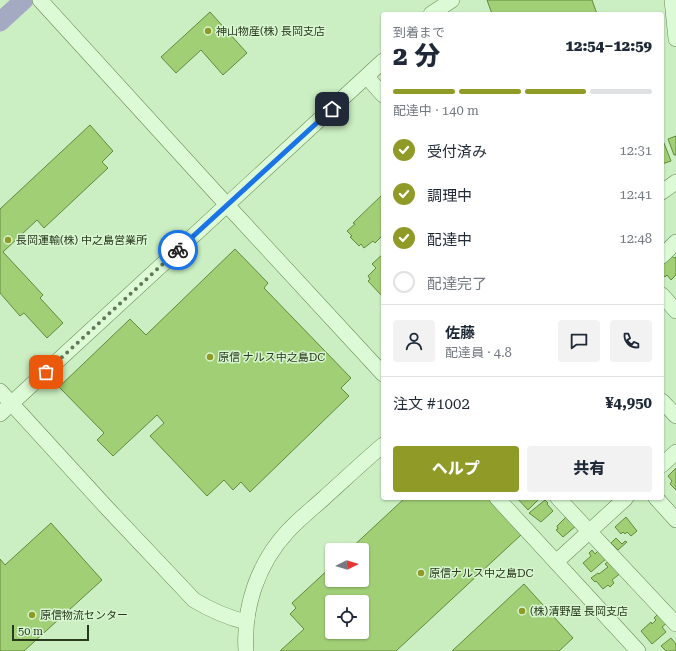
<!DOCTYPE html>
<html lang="ja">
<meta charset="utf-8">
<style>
body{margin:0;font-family:"Roboto Serif","Noto Sans JP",serif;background:#f2f2f3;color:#1f2937;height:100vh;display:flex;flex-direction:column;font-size:15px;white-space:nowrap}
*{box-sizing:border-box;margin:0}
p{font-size:13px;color:#747a83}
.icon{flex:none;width:22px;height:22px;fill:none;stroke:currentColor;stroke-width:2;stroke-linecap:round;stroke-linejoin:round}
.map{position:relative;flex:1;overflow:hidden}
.drawer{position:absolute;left:381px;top:12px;width:283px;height:488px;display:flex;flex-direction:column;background:#fff;border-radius:4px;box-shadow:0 1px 3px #0004}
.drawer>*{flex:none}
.needle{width:26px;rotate:85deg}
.controls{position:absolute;left:325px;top:543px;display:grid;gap:8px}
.controls a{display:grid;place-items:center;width:44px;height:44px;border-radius:4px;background:#fff;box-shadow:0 1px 3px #0004;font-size:20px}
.scale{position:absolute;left:12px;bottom:10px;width:77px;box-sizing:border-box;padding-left:4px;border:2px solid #29391d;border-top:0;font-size:11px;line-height:14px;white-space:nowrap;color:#29391d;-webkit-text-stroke:3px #d8f6d1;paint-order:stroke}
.pin{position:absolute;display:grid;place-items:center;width:34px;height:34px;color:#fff;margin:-17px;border-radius:8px;box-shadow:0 2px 6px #0006}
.courier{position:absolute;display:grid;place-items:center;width:40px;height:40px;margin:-20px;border:3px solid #1a73e8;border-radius:50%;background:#fff;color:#222;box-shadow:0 1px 5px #0007}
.headline em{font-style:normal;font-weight:800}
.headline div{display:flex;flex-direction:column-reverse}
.headline{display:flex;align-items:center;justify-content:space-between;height:68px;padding:0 12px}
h1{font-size:26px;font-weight:800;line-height:30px}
.bar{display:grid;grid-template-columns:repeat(4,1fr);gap:6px 4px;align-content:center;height:48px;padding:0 12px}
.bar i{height:5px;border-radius:3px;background:#e0e1e3}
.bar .active{background:#909a26}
.bar p{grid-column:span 4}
.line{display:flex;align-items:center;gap:10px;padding:0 12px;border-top:1px solid #e0e1e3}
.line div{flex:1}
.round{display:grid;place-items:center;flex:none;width:42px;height:42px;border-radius:4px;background:#f2f2f3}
ol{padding:0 12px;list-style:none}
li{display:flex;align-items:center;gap:12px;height:44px}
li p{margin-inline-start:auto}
li .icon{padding:4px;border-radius:50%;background:#909a26;color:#fff;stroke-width:4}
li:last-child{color:#747a83}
li i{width:22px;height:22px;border:2px solid #e0e1e3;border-radius:50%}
.button{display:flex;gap:8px;margin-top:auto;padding:8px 12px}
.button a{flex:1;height:46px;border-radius:4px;background:#909a26;color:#fff;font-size:16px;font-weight:800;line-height:46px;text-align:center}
.button a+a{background:#f2f2f3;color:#1f2937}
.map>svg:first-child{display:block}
</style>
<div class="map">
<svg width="676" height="651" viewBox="0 0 676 651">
<rect width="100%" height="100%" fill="#cbefc2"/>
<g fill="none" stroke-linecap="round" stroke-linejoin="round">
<path stroke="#a4aac2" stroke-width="19" d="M0,22L24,0"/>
</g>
<g fill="#a1cf76" stroke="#64893d" fill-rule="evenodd">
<path d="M487,0H592L597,14H492Z"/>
<path d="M210,12L247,53L223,75L201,50L176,73L161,57Z"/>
<path d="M90,125L113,151L102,162L108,168L44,228L37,220L3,252L43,295L40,298L63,323L47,338L24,313L20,316L0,293V209Z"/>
<path d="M676,136V155H674L668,139Z"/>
<path d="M662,138L671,161L662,164Z"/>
<path d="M383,194V235L375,243L373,241L364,248L361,244L359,246L350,237L352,236L347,231L355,224L353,223Z"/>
<path d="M235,249L268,283L264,288L351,378L341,388L349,396L250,492L241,482L233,490L224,480L207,496L150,436L164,423L157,415L113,456L97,440L104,433L59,387L130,319L146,335Z"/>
<path d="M383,254V297L368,281L370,279L368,276L376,268L372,264Z"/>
<path d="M672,256L674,258L676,257V275L671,280L667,275L665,277L662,273V263L663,264Z"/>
<path d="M676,468V490L670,484L672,481L668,476Z"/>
<path d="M405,498H489L522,534L396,651H280L304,629L290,614L296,608L292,603L332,566V580H362V550H349ZM332,602H362V632H332Z"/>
<path d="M517,498H540L528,510Z"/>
<path d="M545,500L548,503L547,504L553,511L541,522L529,513Z"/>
<path d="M568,515L577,525L563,537L556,530L558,529L557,526Z"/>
<path d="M626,517L637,531L631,536L627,532L625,534L623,532L621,534L615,527Z"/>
<path d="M51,523L102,580L24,651H0V559L5,565Z"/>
<path d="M616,538L622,544L625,541L627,542L618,550L611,543Z"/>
<path d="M592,550L595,554L599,550L607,558L591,572L583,563L591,556L589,553Z"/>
<path d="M611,559L622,572L612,580L614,583L610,587L608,585L603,589L596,581L595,582L591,578L598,573L599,574L608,567L605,564Z"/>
<path d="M524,584L573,638L559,651H452Z"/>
<path d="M660,612L668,622L662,627L666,632L652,644L641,631L651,622L652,624L656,620L654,618Z"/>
<path d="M671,638L676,644V651H666L661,646Z"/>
</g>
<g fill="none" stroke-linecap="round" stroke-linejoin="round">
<defs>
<g id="minor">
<path d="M40,0L227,205L383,374"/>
<path d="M672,0L676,39"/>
<path d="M431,14L452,0"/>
<path d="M367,77L383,95"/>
<path d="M662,192L676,182"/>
<path d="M662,256L676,242"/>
<path d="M662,295L676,311"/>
<path d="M0,391L107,508L194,600C212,611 226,617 246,622"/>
<path d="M662,401L676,416"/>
<path d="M0,414L383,61"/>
<path d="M662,465L676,452"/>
<path d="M497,498L638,651"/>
<path d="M558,498L676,624"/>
<path d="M656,498L676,520"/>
<path d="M556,562L626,498"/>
<path d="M246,651C243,607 258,563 288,531C299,519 312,509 324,498C344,480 363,462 383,445"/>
</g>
</defs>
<use href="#minor" stroke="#6a8958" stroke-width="16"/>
<use href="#minor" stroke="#dcfad5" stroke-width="15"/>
</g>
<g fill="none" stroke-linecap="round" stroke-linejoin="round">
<path stroke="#627957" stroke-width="4" stroke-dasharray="0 7.2" d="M46,372L178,250"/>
<path stroke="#1a73e8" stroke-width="5" d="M178,250L332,109"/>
</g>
<g fill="#909a26" stroke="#d8f6d1" stroke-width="1.5">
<circle cx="208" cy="31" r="4"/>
<circle cx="8" cy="240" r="4"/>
<circle cx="210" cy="357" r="4"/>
<circle cx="421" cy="573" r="4"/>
<circle cx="522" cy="611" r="4"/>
<circle cx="32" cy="615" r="4"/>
</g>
<g text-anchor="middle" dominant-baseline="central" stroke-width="3" stroke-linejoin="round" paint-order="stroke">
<g font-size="11" fill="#29391d" stroke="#d8f6d1" text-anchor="start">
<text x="216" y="31">神山物産(株) 長岡支店</text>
<text x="16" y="240">長岡運輸(株) 中之島営業所</text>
<text x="218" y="357">原信 ナルス中之島DC</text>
<text x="429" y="573">原信ナルス中之島DC</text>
<text x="530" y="611">(株)清野屋 長岡支店</text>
<text x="40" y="615">原信物流センター</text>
</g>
</g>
</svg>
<div class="controls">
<a><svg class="needle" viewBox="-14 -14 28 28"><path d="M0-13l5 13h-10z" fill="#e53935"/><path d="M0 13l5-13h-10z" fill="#747a83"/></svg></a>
<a><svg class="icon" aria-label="locate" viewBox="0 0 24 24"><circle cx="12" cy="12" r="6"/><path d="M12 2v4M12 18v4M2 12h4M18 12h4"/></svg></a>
</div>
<div class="scale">50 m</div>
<div class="pin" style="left:46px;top:372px;background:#ea580c"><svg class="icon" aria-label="bag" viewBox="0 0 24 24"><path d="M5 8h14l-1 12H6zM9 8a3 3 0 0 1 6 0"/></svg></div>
<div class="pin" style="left:332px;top:109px;background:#1f2937"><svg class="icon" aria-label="home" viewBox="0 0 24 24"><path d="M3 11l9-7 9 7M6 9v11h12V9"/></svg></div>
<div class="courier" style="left:178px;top:250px"><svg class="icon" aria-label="bike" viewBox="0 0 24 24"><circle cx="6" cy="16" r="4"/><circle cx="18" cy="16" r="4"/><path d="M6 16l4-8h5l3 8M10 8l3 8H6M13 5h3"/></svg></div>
<section class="drawer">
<div class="headline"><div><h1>2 分</h1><p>到着まで</p></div><em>12:54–12:59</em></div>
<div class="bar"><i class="active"></i><i class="active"></i><i class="active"></i><i></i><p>配達中 · 140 m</p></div>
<ol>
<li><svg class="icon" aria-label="check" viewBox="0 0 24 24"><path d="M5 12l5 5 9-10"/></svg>受付済み<p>12:31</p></li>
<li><svg class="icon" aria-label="check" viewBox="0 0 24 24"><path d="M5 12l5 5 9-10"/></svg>調理中<p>12:41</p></li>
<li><svg class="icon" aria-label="check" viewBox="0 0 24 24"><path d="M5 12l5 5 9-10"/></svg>配達中<p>12:48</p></li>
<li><i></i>配達完了</li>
</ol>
<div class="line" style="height:72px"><a class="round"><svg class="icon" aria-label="person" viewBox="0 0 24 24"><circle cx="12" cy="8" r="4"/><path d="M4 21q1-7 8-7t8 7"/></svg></a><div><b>佐藤</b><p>配達員 · 4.8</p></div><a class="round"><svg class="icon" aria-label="chat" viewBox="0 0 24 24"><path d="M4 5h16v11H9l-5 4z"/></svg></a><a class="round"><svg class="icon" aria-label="phone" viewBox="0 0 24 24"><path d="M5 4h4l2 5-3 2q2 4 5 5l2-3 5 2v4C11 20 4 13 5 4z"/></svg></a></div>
<div class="line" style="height:52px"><div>注文 #1002</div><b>¥4,950</b></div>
<div class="button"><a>ヘルプ</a><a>共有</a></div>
</section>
</div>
